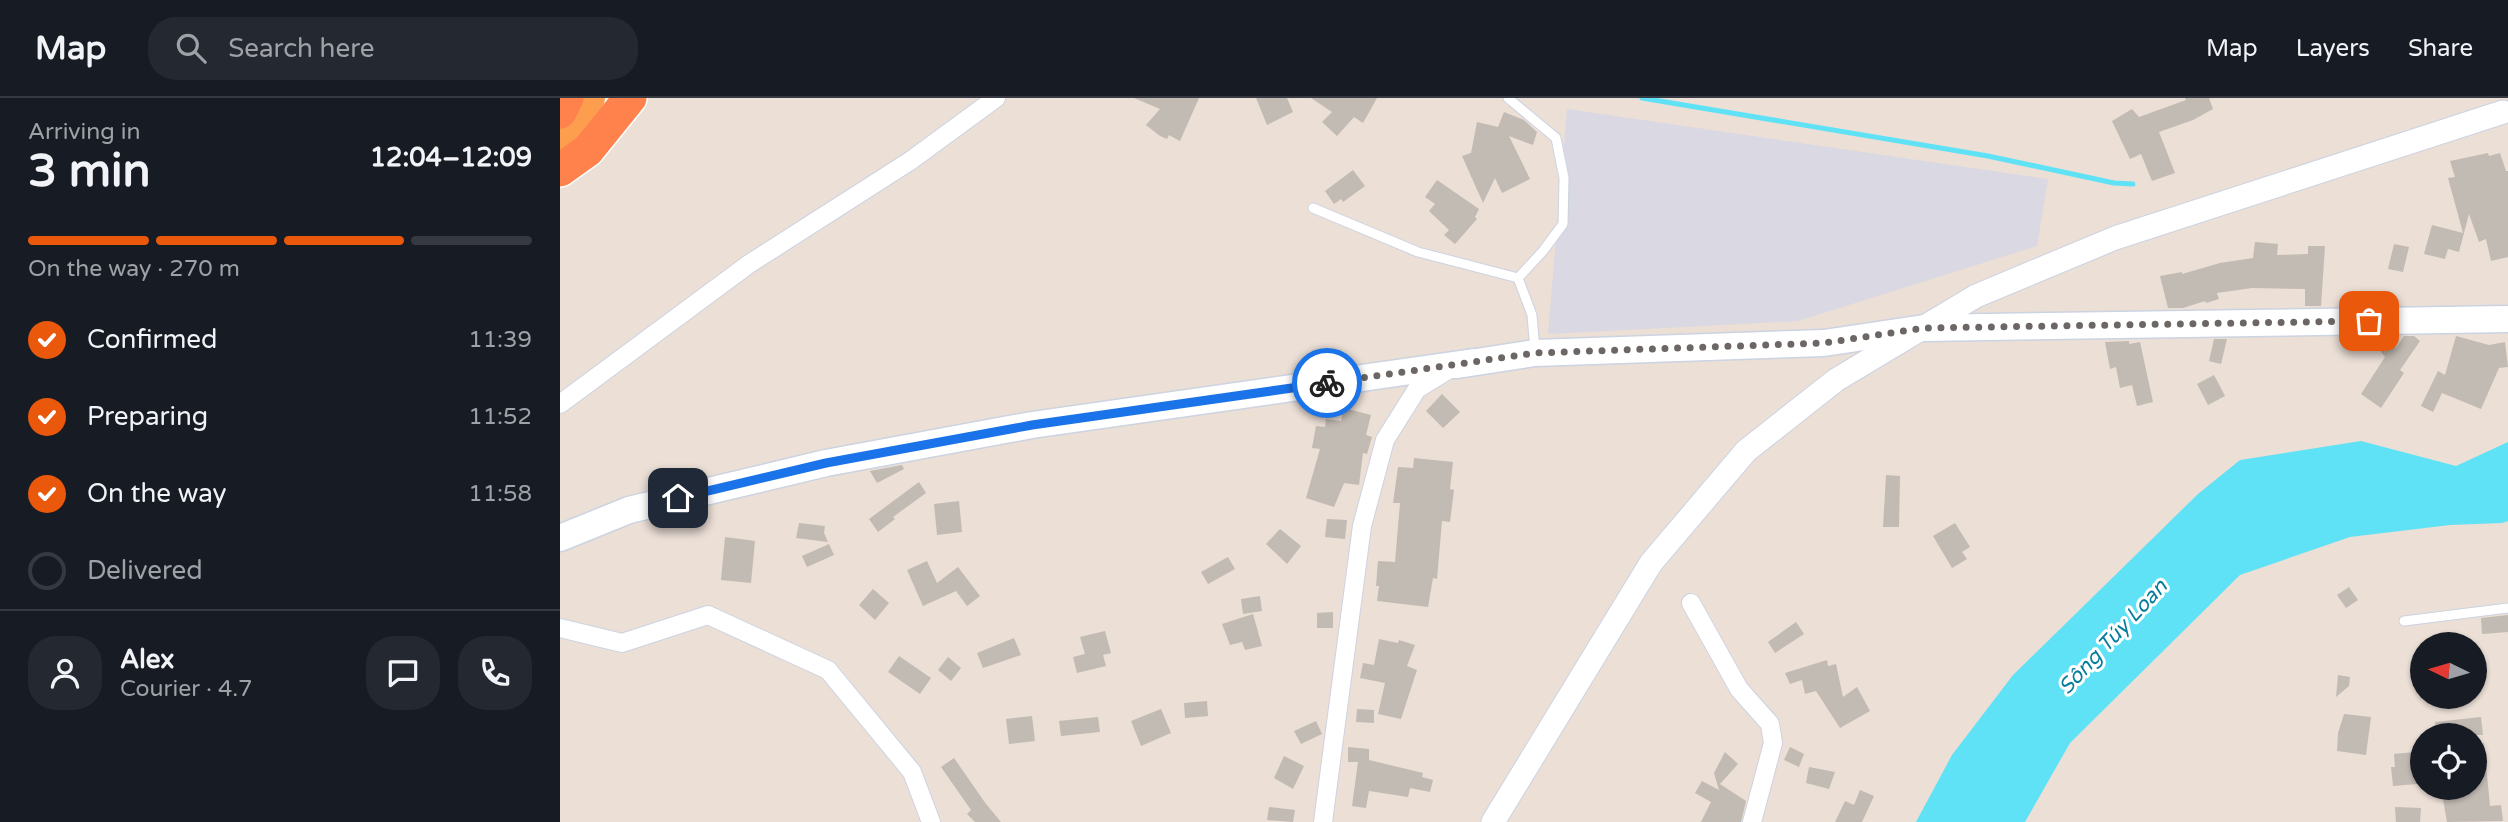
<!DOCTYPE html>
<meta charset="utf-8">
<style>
body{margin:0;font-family:"Varela Round",sans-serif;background:#242831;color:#f1f3f6;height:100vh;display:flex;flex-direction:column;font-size:26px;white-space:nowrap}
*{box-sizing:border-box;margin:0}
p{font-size:23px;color:#9ea1a6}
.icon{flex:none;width:38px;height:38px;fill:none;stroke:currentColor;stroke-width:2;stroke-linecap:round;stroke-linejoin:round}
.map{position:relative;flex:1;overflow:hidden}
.sheet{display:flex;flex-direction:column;background:#171b24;width:560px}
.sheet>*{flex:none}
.needle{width:46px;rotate:275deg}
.fabs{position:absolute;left:1850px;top:534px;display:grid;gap:14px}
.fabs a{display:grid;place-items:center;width:77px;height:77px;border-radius:50%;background:#171b24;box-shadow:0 2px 5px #0004;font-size:35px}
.pin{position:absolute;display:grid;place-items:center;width:60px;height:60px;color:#fff;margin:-30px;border-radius:14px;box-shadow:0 4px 10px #0006}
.courier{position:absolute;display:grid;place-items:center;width:70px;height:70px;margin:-35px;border:5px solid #1a73e8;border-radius:50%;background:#fff;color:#222;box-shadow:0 2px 9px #0007}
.overview em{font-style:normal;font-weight:800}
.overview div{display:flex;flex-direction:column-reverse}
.overview{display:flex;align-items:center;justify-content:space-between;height:119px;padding:0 28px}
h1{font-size:46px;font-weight:800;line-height:52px}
.bar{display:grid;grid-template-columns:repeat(4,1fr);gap:10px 7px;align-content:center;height:84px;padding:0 28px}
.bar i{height:9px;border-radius:5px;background:#363941}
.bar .current{background:#ea580c}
.bar p{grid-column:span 4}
.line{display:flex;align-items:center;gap:18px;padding:0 28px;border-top:2px solid #363941}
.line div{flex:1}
.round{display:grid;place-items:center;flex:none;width:74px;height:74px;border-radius:28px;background:#242831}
ol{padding:0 28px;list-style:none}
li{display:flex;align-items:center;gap:21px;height:77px}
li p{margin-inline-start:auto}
li .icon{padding:7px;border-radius:50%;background:#ea580c;color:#fff;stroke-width:4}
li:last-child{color:#9ea1a6}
li i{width:38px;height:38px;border:4px solid #363941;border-radius:50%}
header{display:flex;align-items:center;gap:42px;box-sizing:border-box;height:98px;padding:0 35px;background:#171b24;border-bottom:2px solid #363941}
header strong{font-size:33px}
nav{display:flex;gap:38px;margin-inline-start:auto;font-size:24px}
.search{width:490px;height:63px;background:#242831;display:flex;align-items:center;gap:18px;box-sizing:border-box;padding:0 24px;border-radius:28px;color:#9ea1a6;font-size:26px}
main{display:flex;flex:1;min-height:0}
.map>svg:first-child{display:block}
</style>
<header>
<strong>Map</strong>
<div class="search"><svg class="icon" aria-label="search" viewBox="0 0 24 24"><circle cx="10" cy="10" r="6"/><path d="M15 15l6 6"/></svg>Search here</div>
<nav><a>Map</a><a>Layers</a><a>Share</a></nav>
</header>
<main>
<section class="sheet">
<div class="overview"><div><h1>3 min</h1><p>Arriving in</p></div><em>12:04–12:09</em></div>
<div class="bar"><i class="current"></i><i class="current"></i><i class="current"></i><i></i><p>On the way · 270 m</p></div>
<ol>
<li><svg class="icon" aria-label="check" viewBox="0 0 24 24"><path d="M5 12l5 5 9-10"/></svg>Confirmed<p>11:39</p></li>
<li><svg class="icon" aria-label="check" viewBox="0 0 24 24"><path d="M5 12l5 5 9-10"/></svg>Preparing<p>11:52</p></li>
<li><svg class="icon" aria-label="check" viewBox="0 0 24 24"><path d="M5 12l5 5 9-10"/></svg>On the way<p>11:58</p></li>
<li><i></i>Delivered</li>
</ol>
<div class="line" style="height:126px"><a class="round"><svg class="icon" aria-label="person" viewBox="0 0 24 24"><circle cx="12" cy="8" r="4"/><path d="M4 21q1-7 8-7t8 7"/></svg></a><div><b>Alex</b><p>Courier · 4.7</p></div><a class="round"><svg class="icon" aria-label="chat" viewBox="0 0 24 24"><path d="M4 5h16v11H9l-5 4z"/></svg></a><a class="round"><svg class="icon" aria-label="phone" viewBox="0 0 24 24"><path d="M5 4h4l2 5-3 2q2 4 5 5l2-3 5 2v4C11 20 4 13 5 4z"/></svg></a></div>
</section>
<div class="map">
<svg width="1948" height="724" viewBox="0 0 1948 724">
<rect width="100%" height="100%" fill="#ebdfd6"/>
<path fill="#dad8e2" d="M1007,11L1488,81L1477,148L1238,223L988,236Z"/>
<path fill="#60e2f6" d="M1801,343L1896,368L1948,344V423L1942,425L1890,427L1790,439L1680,477L1510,645L1465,724H1356L1392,657L1453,577L1638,396L1680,362Z"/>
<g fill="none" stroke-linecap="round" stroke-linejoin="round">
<path stroke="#60e2f6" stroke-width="5" d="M1082,0L1428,58L1554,85L1573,86"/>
</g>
<g fill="#c2bbb3">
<path d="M574,0H639L620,43L609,37L607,41L600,38L586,27L600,11Z"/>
<path d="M696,0H727L733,14L707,27Z"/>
<path d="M751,0H817L803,25L794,19L777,38L762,24L772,14Z"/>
<path d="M1625,0H1649L1653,11L1633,22L1599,34L1615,75L1592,83L1581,56L1570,61L1552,23L1572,11L1579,19L1626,2Z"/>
<path d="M944,14L964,22L977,34L973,47L949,38L970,81L942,95L935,80L923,105L902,58L911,55L917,24L938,29Z"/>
<path d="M1928,55L1929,58L1940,55L1946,73H1948V159L1931,163L1926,141L1919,144L1909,116L1899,154L1888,151L1885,161L1864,156L1872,127L1903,135L1888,80L1895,79L1890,63Z"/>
<path d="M793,72L805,88L783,104L781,101L774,106L765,93Z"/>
<path d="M877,82L919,111L915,119L917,121L895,146L884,137L889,132L869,113L875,106L865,99Z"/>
<path d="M1695,144L1718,146L1717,157L1748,156V148H1765L1761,208H1745V191L1692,190L1657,195L1659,201L1646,205L1645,203L1623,210H1608L1600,178L1622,174V176L1660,165L1693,160Z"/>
<path d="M1834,146L1849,149L1843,174L1828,171Z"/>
<path d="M1844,238H1854L1860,243L1840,272L1844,275L1821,310L1801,296L1825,259L1816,247L1828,239L1836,250Z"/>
<path d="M1896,238L1929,247L1945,244L1948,269L1939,270L1921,311L1882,295L1873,314L1861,308L1878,273L1885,277Z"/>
<path d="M1654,241H1667L1661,266L1649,263Z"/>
<path d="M1569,243V246L1580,244L1593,304L1577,308L1572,287L1560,290L1556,269L1550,271L1545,244Z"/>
<path d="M1654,277L1665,298L1648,307L1637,286Z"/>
<path d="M882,296L900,314L883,330L866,313Z"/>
<path d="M784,310L811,317L806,337L812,339L807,356L803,355L799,387L784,385L774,409L746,400L760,351L752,350L756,328L765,329L766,321L781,323Z"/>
<path d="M854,360L893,364L890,391L894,392L890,424L882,423L877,481L873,480L868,509L817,503L819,488H816L818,463L835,464L840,405H833L838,369L853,370Z"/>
<path d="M342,367L344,371L317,385L310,373Z"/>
<path d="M1326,377L1340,378L1339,429H1323Z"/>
<path d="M359,384L366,395L333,419L335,421L318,434L309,421Z"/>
<path d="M399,403L402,434L377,437L374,406Z"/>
<path d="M767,421L787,422L785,441L765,439Z"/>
<path d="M239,425L265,428L264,435L268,444L236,440Z"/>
<path d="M1395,425L1410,449L1402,454L1407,461L1392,470L1373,438Z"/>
<path d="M720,431L741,448L727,466L706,446Z"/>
<path d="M165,439L195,443L191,485L161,482Z"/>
<path d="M269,446L274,457L247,469L242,458Z"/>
<path d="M668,459L675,471L648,486L641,474Z"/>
<path d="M367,463L377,485L398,469L420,498L407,508L396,493L363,508L347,472Z"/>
<path d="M1789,489L1798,502L1786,510L1777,497Z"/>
<path d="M313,491L329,505L315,522L299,507Z"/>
<path d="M700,498L702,513L683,516L681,501Z"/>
<path d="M773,514V530H757V515Z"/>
<path d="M693,516L702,548L685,552L682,544L670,547L662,526Z"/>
<path d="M1948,517V534L1922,536L1921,520Z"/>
<path d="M1236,524L1244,536L1215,555L1208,544Z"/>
<path d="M545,533L551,555L543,557L546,568L517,575L513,559L525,556L520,539Z"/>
<path d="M454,540L461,557L423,570L417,555Z"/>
<path d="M819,541L838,545L839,542L855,547L847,568L857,572L841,621L818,616L825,585L800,580L803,565L814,567Z"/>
<path d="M339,558L371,580L360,596L328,574Z"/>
<path d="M388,559L401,570L391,583L378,572Z"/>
<path d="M1267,562L1268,568L1276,566L1283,599L1297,589L1310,613L1280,630L1256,593L1245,596L1242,582L1230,586L1225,575Z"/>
<path d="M1778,577L1790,579L1789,588L1776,599Z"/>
<path d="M647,603L648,618L625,620L624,605Z"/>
<path d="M601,611L611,635L581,648L571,623Z"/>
<path d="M797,611L814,612V625L796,624Z"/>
<path d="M1784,616L1811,619L1806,657L1777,653L1778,635Z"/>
<path d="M472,618L475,643L449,646L446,621Z"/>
<path d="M538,619L540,634L501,638L499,623Z"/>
<path d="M1921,619L1923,637H1876L1875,624Z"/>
<path d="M756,623L762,636L741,646L734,633Z"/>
<path d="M1924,645L1930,708L1941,707L1943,723L1887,724L1881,690H1914V646Z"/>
<path d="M788,649L809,651V662L863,675L862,679L873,682L870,694L850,690L848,699L809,693L806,710L792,708L798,664H788Z"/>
<path d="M1230,649L1244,656L1239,669L1224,662Z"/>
<path d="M1165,654L1178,666L1160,686L1186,703L1181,724H1141L1151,704L1135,695L1142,683L1159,692L1154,675Z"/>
<path d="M1854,654L1857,686L1833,688L1831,669H1835L1834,656Z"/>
<path d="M724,658L744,668L733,691L714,680Z"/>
<path d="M394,660L426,706L441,724H415L407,716L411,712L381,669Z"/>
<path d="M1249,669L1275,674L1269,691L1246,685Z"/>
<path d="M1300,692L1314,698L1302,724H1275L1285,703L1294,707Z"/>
<path d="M709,709L735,712L733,724L707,722Z"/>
<path d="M1835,709L1861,710L1860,724H1836Z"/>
</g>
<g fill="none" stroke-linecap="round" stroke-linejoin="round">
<defs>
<g id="service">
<path d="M948,0L996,40L1004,80L1003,126L983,153L958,180L972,217L975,253"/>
<path d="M753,110L858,154L958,180"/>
<path d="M1844,523L1948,510"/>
</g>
<g id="minor">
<path d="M0,306L189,166L350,63L436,0"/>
<path d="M1131,505L1179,591L1210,626L1213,645L1192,724"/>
<path d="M0,530L62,545L148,517L268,572L352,674L371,724"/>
<path d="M763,724L802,428L825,342L857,291L888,272"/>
</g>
<path id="tertiary" d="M933,724L1091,465L1186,353L1276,282L1416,198L1555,140L1943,14"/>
<g id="secondary">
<path d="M897,267L975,255L1264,245L1364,230L1948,221"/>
<path d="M0,440L69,412L266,365L472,327L914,264"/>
</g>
<path id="trunk" d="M0,41L30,0"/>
<g id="motorway">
<path d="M0,14L7,0"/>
<path d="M0,72L28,52L70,0"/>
</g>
</defs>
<use href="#service" stroke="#ccd3e1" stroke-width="11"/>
<use href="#minor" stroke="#ccd3e1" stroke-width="20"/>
<use href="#tertiary" stroke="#ccd3e1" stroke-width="25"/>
<use href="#secondary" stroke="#ccd3e1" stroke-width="29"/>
<use href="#trunk" stroke="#fff" stroke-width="32"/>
<use href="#motorway" stroke="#fff" stroke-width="36"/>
<use href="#service" stroke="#fff" stroke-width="9"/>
<use href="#minor" stroke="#fff" stroke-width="18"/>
<use href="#tertiary" stroke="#fff" stroke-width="23"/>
<use href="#secondary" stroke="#fff" stroke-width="26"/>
<use href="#trunk" stroke="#fc9e4d" stroke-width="30"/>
<use href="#motorway" stroke="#ff824d" stroke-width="33"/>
</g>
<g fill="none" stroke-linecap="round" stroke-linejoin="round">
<path stroke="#6c6764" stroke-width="7" stroke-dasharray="0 12.6" d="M767,285L975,255L1264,245L1364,230L1809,223"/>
<path stroke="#1a73e8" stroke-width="9" d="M118,400L266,365L472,327L767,285"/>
</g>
<g text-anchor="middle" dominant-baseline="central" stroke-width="6" stroke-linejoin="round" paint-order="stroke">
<g font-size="21" font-style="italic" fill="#047d9d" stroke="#fff">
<text transform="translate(1553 539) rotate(-47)">Sông Túy Loan</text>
</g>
</g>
</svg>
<div class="fabs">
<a><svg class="needle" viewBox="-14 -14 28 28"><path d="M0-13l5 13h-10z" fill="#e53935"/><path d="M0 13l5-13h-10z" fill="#9ea1a6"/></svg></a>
<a><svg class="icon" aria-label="locate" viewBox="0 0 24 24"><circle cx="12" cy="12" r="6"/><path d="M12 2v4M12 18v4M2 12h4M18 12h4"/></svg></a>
</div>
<div class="pin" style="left:1809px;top:223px;background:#ea580c"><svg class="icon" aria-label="bag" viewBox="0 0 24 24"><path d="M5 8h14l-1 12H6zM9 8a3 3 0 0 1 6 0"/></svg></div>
<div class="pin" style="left:118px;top:400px;background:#1f2937"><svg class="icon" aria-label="home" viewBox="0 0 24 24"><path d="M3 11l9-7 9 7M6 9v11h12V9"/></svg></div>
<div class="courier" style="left:767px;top:285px"><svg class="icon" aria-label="bike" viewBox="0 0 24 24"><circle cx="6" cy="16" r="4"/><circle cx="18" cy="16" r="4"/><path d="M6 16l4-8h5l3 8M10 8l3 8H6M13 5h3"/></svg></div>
</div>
</main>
